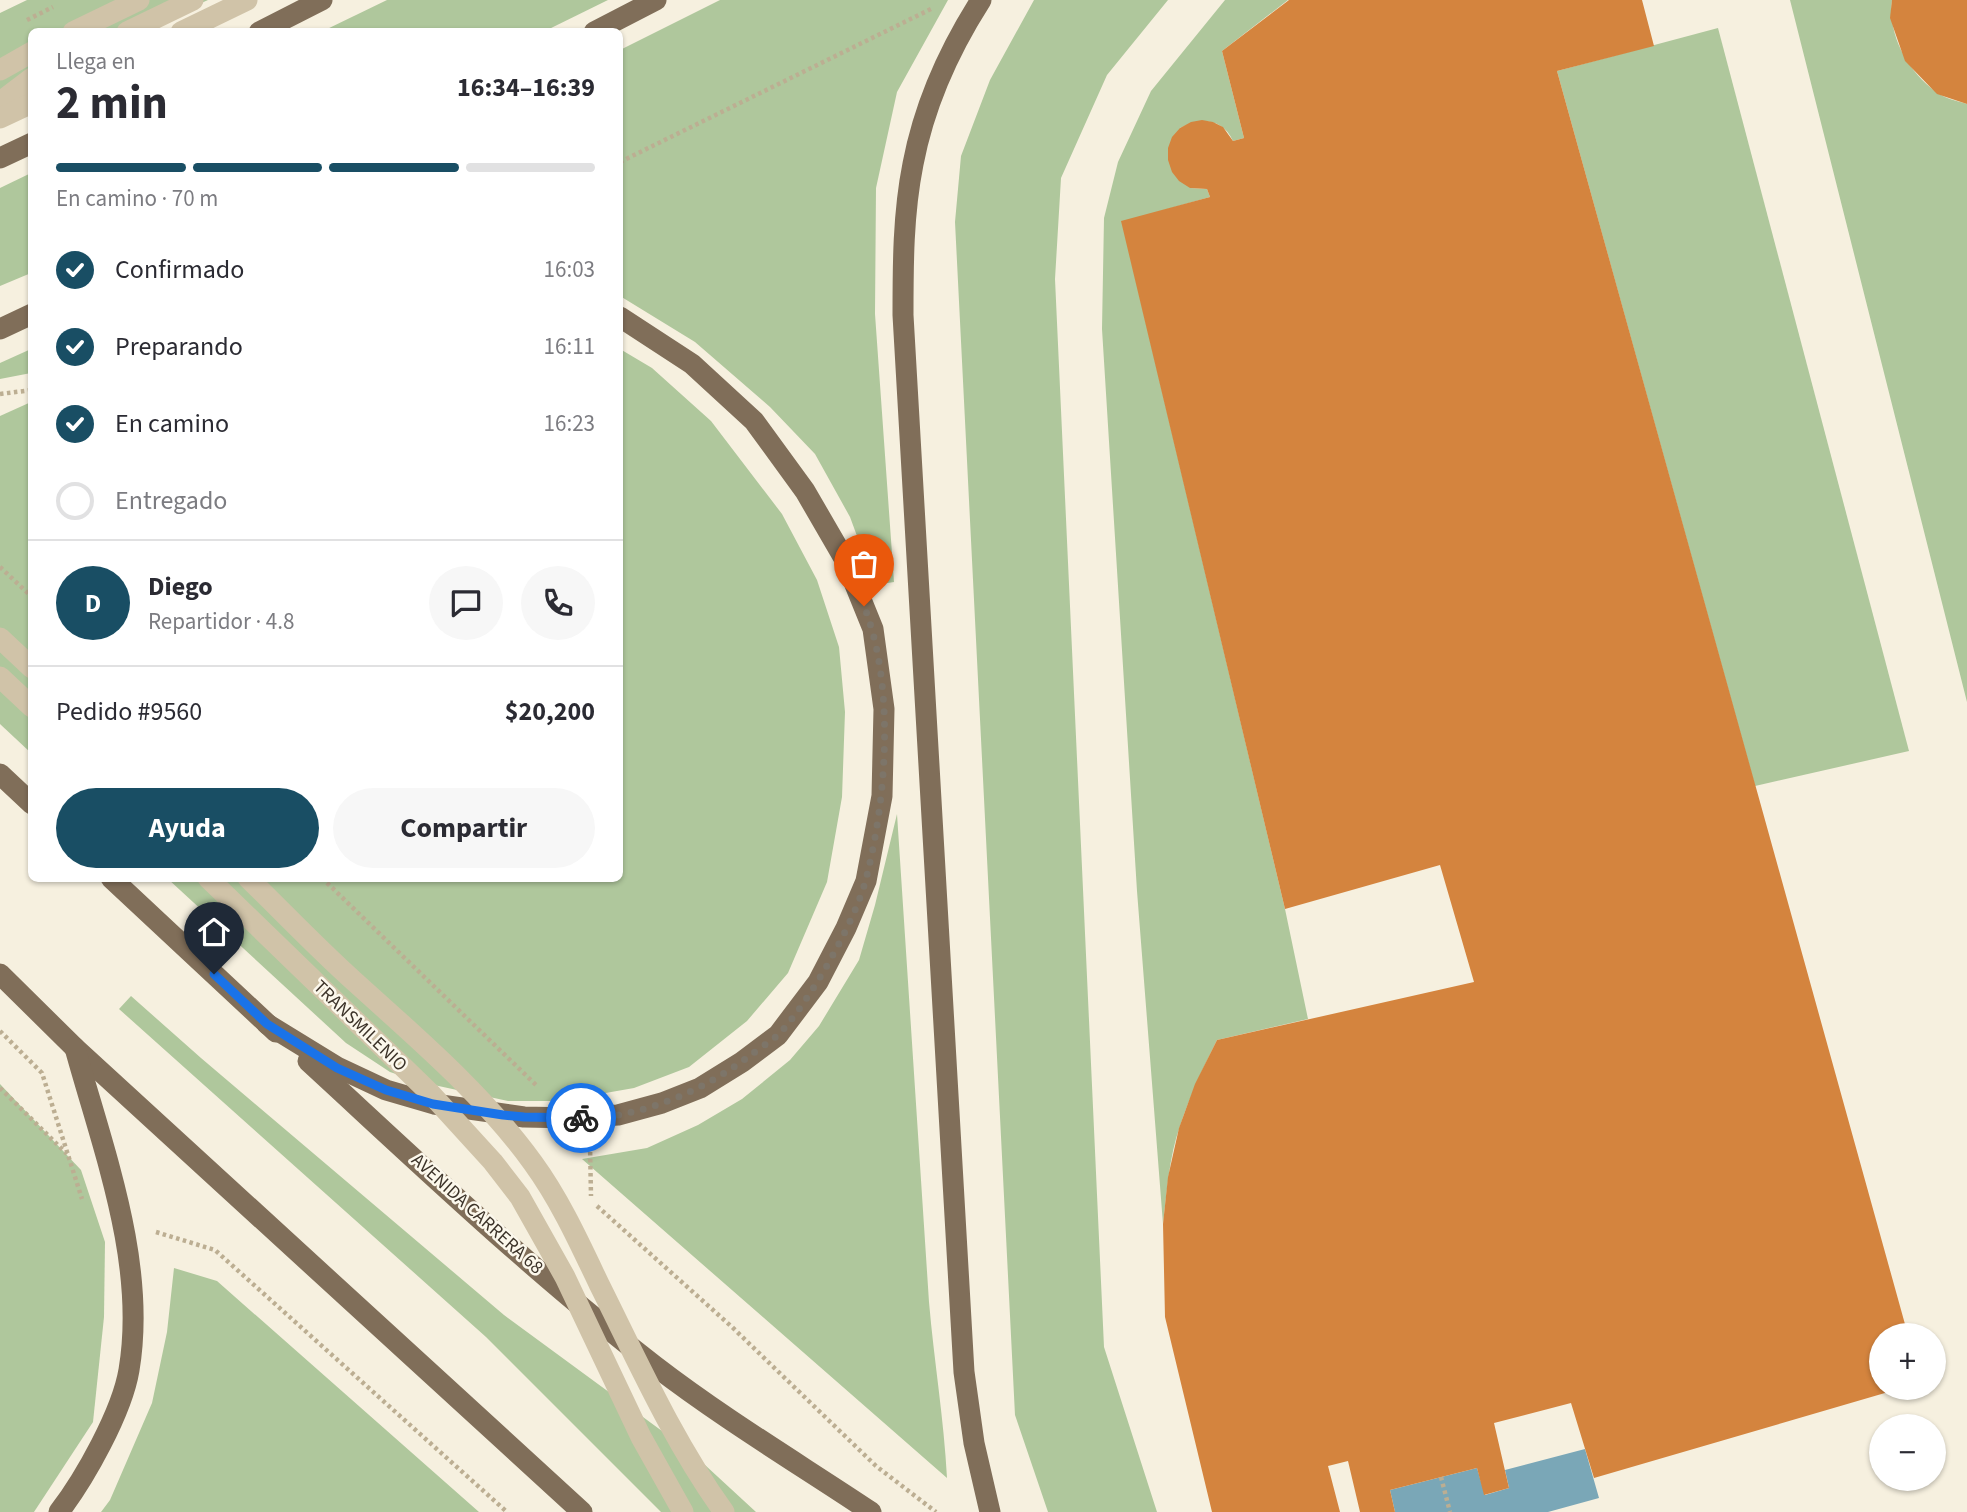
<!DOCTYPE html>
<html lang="es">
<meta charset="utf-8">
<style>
body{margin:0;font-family:"Source Sans 3",sans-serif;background:#f7f7f7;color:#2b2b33;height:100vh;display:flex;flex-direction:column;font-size:26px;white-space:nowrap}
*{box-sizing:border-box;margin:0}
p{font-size:23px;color:#7c7c81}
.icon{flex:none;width:38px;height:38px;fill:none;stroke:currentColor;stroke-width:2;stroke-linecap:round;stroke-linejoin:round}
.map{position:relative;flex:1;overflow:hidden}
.sheet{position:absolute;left:28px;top:28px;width:595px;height:854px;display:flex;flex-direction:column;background:#fff;border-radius:10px;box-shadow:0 2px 5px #0004}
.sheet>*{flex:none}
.fabs{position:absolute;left:1869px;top:1323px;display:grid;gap:14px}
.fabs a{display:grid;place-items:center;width:77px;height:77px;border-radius:50%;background:#fff;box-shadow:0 2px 5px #0004;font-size:35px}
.pin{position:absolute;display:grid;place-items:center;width:60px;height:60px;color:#fff;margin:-72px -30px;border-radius:50% 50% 50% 0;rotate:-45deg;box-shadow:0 0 7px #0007}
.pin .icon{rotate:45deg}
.courier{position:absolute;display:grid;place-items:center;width:70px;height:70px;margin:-35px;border:5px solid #1a73e8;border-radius:50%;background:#fff;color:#222;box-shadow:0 2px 9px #0007}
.summary em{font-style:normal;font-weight:700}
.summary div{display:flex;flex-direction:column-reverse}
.summary{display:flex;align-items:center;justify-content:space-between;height:119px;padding:0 28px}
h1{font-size:46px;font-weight:700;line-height:52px}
.bar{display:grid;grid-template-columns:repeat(4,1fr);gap:10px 7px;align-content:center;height:84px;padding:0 28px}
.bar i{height:9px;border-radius:5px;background:#e1e1e2}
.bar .selected{background:#194e64}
.bar p{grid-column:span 4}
.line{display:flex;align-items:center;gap:18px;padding:0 28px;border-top:2px solid #e1e1e2}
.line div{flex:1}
.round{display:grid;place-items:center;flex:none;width:74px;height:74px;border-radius:37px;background:#f7f7f7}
ol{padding:0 28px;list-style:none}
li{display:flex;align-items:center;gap:21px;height:77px}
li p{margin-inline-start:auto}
li .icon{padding:7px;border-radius:50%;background:#194e64;color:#fff;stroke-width:4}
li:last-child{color:#7c7c81}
li i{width:38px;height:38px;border:4px solid #e1e1e2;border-radius:50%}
.primary-button{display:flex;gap:14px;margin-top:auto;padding:14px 28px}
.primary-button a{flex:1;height:80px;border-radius:42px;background:#194e64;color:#fff;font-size:28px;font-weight:700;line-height:80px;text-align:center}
.primary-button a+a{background:#f7f7f7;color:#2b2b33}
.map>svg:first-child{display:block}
</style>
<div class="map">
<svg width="1967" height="1512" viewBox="0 0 1967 1512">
<rect width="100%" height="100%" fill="#f6f0df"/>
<g fill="#afc79c">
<path d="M27,0H208L140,31L32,32L31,82L0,98V13Z"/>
<path d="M387,0H608L545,31H323Z"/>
<path d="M720,0H948L897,92L876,188L875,314L894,582L875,585L850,517L815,454L770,407L695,342L620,296V50Z"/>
<path d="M1034,0H1168L1107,75L1061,178L1055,279L1104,1347L1157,1512H1048L1015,1415L955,222L961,156L990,80Z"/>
<path d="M1225,0H1288L1222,51L1244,138L1233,141C1223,118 1200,117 1180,128L1190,188L1207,189L1210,197L1122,222L1285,909L1308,1019L1217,1040C1203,1068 1190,1096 1180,1126C1169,1157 1167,1191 1163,1224L1137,891L1102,329L1104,218L1118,162L1151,91Z"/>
<path d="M1790,0H1892C1888,36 1907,70 1936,92C1944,98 1957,101 1967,104V702Z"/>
<path d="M1718,28L1909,751L1755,786L1557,71Z"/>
<path d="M31,173V273L0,286V188Z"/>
<path d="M31,349V373L0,379V363Z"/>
<path d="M620,349L652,368L711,421L782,514L817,580L839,647L845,712L842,797L827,882L788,973L747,1021L689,1067L634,1088L560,1101H508L420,1082L390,1072L346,1043L168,879L620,878Z"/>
<path d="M31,402V753L0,724V416Z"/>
<path d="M897,814L929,1302C934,1361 944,1419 947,1478L582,1159L647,1148L698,1125L742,1099L790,1060L819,1026L859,960L875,905Z"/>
<path d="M131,996L201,1058L504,1315L692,1453L756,1512H661L486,1337L119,1009Z"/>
<path d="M0,1084L81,1170L105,1242L104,1317L93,1422L34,1512H0Z"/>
<path d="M174,1268L217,1281L479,1512H101L110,1500L152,1403L167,1332Z"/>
</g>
<path fill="#7aa7b7" d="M1585,1449L1599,1498L1548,1512H1395L1390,1490L1477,1468L1485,1495L1509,1488L1505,1470Z"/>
<g fill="#d4843e">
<path d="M1289,0H1642L1654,46L1557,71L1908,1335H1881V1388H1902L1594,1478L1571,1403L1494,1423L1509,1488L1484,1495L1477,1468L1390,1490L1395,1512H1360L1348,1461L1328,1466L1340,1512H1212L1165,1317L1163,1224L1168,1177L1179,1128L1195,1084L1217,1040L1474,982L1440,865L1285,909L1121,221L1210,197L1207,189L1190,188L1179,181L1172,172L1168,160V148L1172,137L1180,128L1191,122L1202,120L1213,122L1223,127L1233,141L1244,138L1222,51Z"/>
<path d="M1892,0H1967V104L1937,94L1905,61L1890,18Z"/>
</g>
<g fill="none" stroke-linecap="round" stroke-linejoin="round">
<g stroke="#bcae92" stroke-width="4.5" stroke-dasharray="3.5 3.5" stroke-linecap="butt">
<path d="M27,20L53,7"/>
<path d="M620,162L933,8"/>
<path d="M0,394L32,390"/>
<path d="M0,567L32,597"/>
<path d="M322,878L536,1085"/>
<path d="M0,1031L42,1073L82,1199"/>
<path d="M0,1088L67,1154"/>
<path d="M590,1145L591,1196"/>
<path d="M597,1206L732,1327L876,1466L936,1512"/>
<path d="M156,1232L215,1250L507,1512"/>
<path d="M1441,1477L1450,1512"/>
</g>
<g stroke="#d0c3a8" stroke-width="21">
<path d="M73,32L139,0"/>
<path d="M127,32L193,0"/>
<path d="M181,32L247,0"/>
<path d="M0,70L32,52"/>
<path d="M0,102L32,78"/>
<path d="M0,118L32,103"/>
<path d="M0,638L32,668"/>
<path d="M0,677L32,707"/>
</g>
<g stroke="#806e59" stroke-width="21">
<path d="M981,0C949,50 924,106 913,164C903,214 903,265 903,315L964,1372L974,1443L990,1512"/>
<path d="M259,32L322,0"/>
<path d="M594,32L656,0"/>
<path d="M0,158L32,143"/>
<path d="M0,329L32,314"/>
<path d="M0,774L32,804"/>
<path d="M111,878L276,1032"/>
<path d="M0,974L75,1048L582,1512"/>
<path d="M267,1024L337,1067L386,1090L434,1104L524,1117L574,1118L618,1115L662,1103L700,1088L742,1062L778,1035L818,982L846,928L866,881L882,796L884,709L873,629L845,560L805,491L754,421L692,364L620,317"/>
<path d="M308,1061C421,1165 533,1272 655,1366C724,1419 799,1464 871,1512"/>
<path d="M59,1512C85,1478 122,1412 129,1370C147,1263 103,1150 75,1048"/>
</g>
<g stroke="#d0c3a8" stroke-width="21">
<path d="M208,878L431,1094L493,1162L520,1197L565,1277L641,1437L683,1512"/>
<path d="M248,878C284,913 318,949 355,982C418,1039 483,1094 533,1163C560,1200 580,1244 599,1284C638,1362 673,1441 724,1512"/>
</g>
</g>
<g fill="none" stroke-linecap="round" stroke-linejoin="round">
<path stroke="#7d7569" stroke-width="7" stroke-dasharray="0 12.6" d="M581,1118C593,1117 606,1117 618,1115C667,1106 713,1084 752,1054C760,1048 770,1042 778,1035C809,1003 855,922 866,879C887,797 895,685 864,606"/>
<path stroke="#1a73e8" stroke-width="9" d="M214,974L267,1024L337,1068L386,1090L433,1104L503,1115L524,1117L581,1118"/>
</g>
<g text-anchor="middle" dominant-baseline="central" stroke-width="5" stroke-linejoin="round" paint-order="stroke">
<g font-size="19" fill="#3c3329" stroke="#fcf8ec">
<text transform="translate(360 1026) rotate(44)">TRANSMILENIO</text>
<text transform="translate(477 1214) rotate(42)">AVENIDA CARRERA 68</text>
</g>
</g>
</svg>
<div class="fabs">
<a>+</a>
<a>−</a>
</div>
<div class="pin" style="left:864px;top:606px;background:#ea580c"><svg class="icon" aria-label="bag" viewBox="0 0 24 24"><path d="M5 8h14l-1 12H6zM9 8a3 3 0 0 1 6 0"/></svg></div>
<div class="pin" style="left:214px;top:974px;background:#1f2937"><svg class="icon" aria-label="home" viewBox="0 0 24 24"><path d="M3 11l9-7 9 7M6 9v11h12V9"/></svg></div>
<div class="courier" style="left:581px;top:1118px"><svg class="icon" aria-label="bike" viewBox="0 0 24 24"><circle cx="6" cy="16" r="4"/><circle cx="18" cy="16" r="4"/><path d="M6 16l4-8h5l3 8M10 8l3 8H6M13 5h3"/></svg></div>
<section class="sheet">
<div class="summary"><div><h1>2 min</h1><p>Llega en</p></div><em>16:34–16:39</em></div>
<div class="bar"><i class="selected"></i><i class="selected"></i><i class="selected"></i><i></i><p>En camino · 70 m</p></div>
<ol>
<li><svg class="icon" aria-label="check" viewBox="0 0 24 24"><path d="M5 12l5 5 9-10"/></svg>Confirmado<p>16:03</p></li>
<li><svg class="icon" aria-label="check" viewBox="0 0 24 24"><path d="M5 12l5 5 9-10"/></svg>Preparando<p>16:11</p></li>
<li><svg class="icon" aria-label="check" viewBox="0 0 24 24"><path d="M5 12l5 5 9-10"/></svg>En camino<p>16:23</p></li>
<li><i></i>Entregado</li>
</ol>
<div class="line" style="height:126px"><b class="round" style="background:#194e64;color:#fff">D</b><div><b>Diego</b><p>Repartidor · 4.8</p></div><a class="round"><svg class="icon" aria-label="chat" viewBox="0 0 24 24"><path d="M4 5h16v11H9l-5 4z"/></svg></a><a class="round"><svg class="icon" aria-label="phone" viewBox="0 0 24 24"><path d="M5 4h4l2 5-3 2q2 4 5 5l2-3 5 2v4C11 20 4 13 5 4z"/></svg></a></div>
<div class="line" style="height:91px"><div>Pedido #9560</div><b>$20,200</b></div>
<div class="primary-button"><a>Ayuda</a><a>Compartir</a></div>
</section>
</div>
